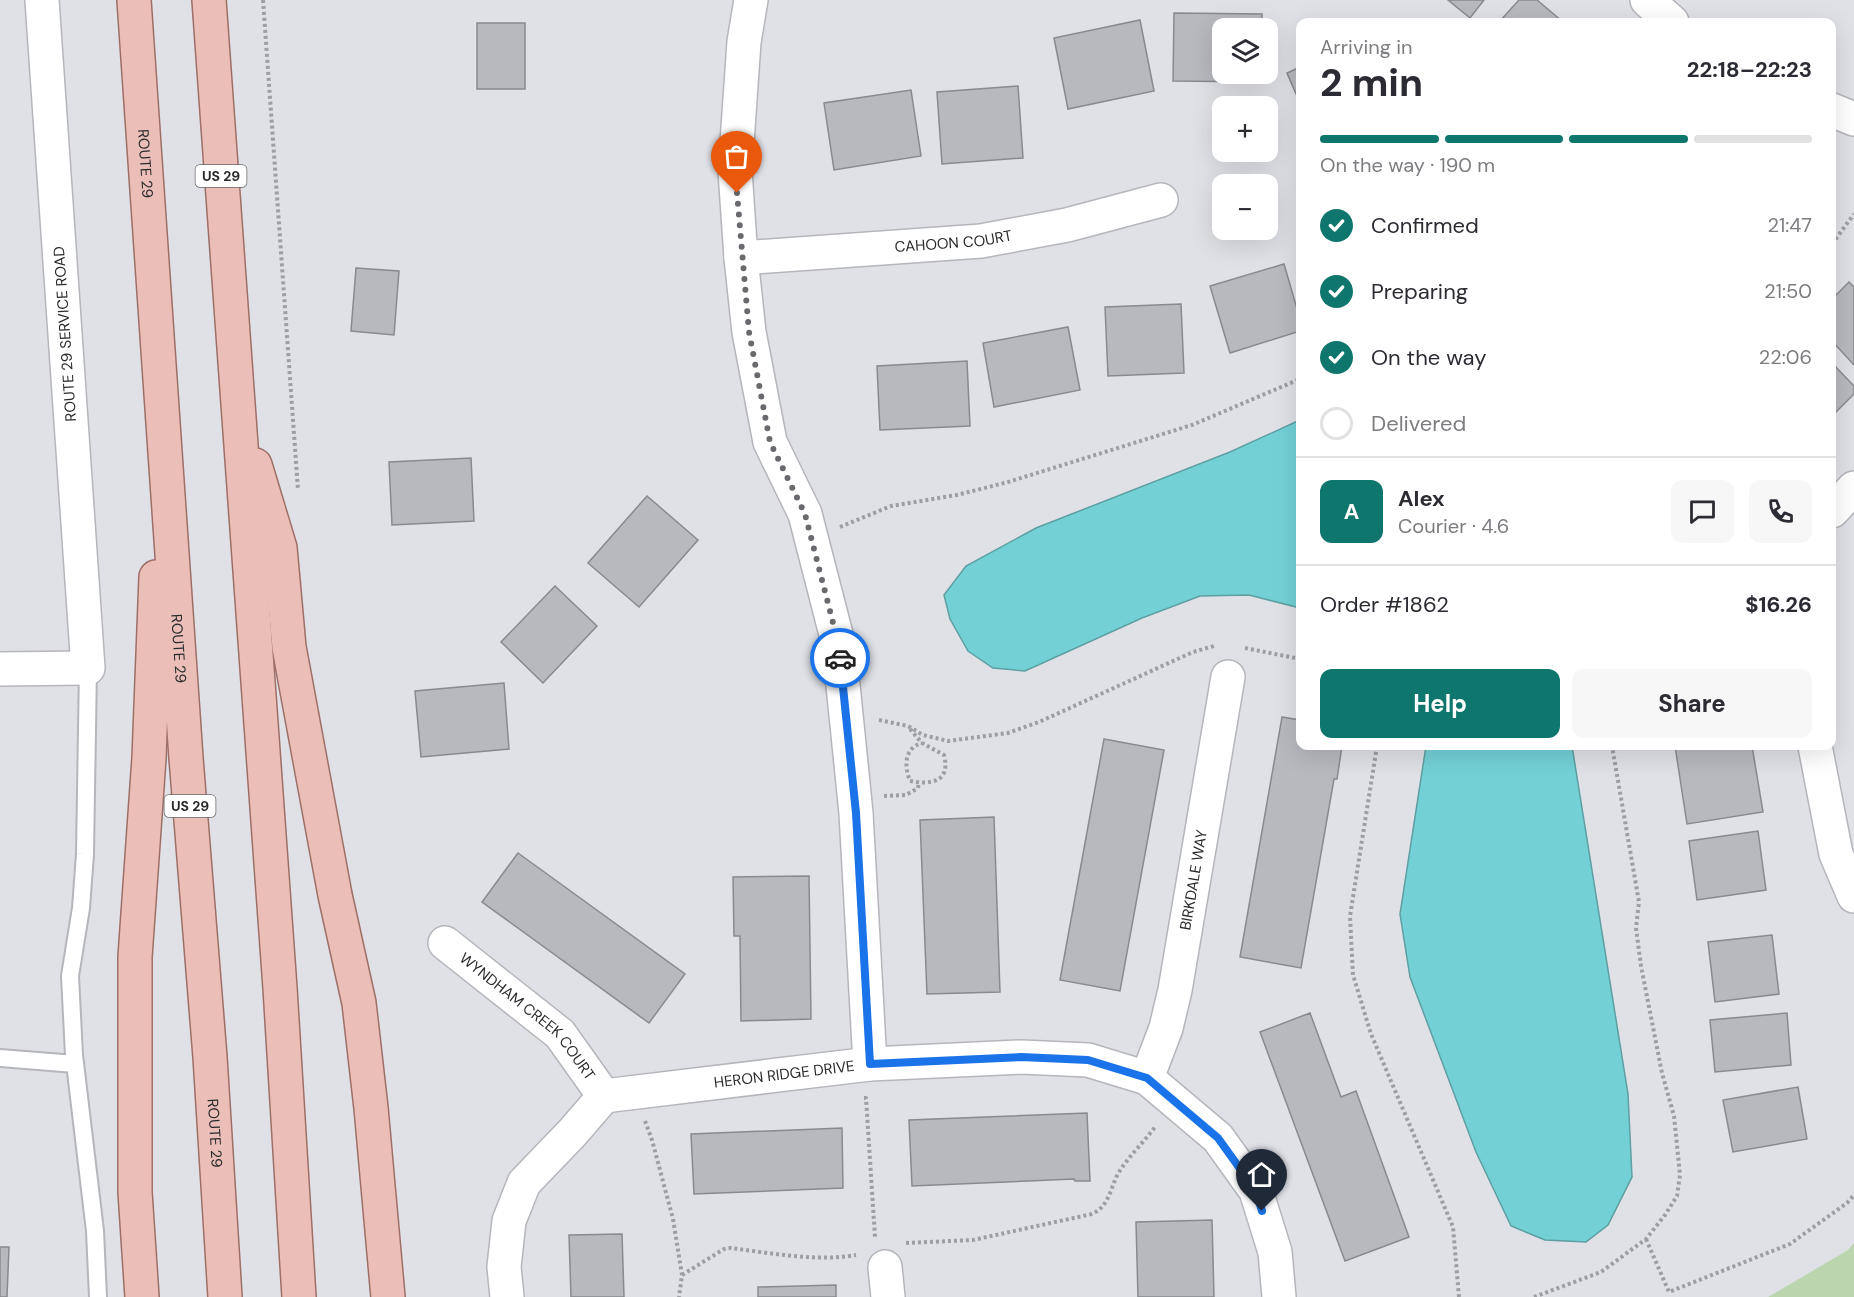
<!DOCTYPE html>
<meta charset="utf-8">
<style>
body{margin:0;font-family:"DM Sans",sans-serif;background:#f7f7f7;color:#2b2b33;height:100vh;display:flex;flex-direction:column;font-size:22px;white-space:nowrap}
*{box-sizing:border-box;margin:0}
p{font-size:20px;color:#7c7c81}
.icon{flex:none;width:33px;height:33px;fill:none;stroke:currentColor;stroke-width:2;stroke-linecap:round;stroke-linejoin:round}
.map{position:relative;flex:1;overflow:hidden}
.side{position:absolute;left:1296px;top:18px;width:540px;height:732px;display:flex;flex-direction:column;background:#fff;border-radius:12px;box-shadow:0 6px 24px #0002}
.side>*{flex:none}
.fabs{position:absolute;left:1212px;top:18px;display:grid;gap:12px}
.fabs a{display:grid;place-items:center;width:66px;height:66px;border-radius:12px;background:#fff;box-shadow:0 6px 24px #0002;font-size:30px}
.pin{position:absolute;display:grid;place-items:center;width:51px;height:51px;color:#fff;margin:-62px -26px;border-radius:50% 50% 50% 0;rotate:-45deg;box-shadow:0 0 6px #0007}
.pin .icon{rotate:45deg}
.courier{position:absolute;display:grid;place-items:center;width:60px;height:60px;margin:-30px;border:4px solid #1a73e8;border-radius:50%;background:#fff;color:#222;box-shadow:0 2px 8px #0007}
.summary em{font-style:normal;font-weight:700}
.summary div{display:flex;flex-direction:column-reverse}
.summary{display:flex;align-items:center;justify-content:space-between;height:102px;padding:0 24px}
h1{font-size:39px;font-weight:700;line-height:45px}
.bar{display:grid;grid-template-columns:repeat(4,1fr);gap:9px 6px;align-content:center;height:72px;padding:0 24px}
.bar i{height:8px;border-radius:4px;background:#e1e1e2}
.bar .on{background:#0f766e}
.bar p{grid-column:span 4}
.line{display:flex;align-items:center;gap:15px;padding:0 24px;border-top:2px solid #e1e1e2}
.line div{flex:1}
.round{display:grid;place-items:center;flex:none;width:63px;height:63px;border-radius:12px;background:#f7f7f7}
ol{padding:0 24px;list-style:none}
li{display:flex;align-items:center;gap:18px;height:66px}
li p{margin-inline-start:auto}
li .icon{padding:6px;border-radius:50%;background:#0f766e;color:#fff;stroke-width:4}
li:last-child{color:#7c7c81}
li i{width:33px;height:33px;border:3px solid #e1e1e2;border-radius:50%}
.cta{display:flex;gap:12px;margin-top:auto;padding:12px 24px}
.cta a{flex:1;height:69px;border-radius:12px;background:#0f766e;color:#fff;font-size:24px;font-weight:700;line-height:69px;text-align:center}
.cta a+a{background:#f7f7f7;color:#2b2b33}
.map>svg:first-child{display:block}
</style>
<div class="map">
<svg width="1854" height="1297" viewBox="0 0 1854 1297">
<rect width="100%" height="100%" fill="#dfe1e7"/>
<path fill="#bbd6ae" d="M1854,1243V1297H1768L1848,1250Z"/>
<g fill="#73d1d5" stroke="#5d9fa2" stroke-width="1.5">
<path d="M1300,420V608L1249,595L1200,596L1142,618L1025,671L993,668L968,651L950,619L944,595L966,566L1036,528L1230,452Z"/>
<path d="M1426,746H1572L1628,1094L1632,1177L1608,1225L1586,1242L1545,1240L1511,1226L1476,1152L1410,977L1400,914Z"/>
</g>
<g fill="#b7b9be" stroke="#888a8f" stroke-width="1.5">
<path d="M1448,0H1484L1470,18Z"/>
<path d="M1519,0H1537L1563,22H1499Z"/>
<path d="M1174,13L1262,14V28H1222V74H1262V82L1173,81Z"/>
<path d="M1140,20L1154,91L1068,109L1054,38Z"/>
<rect x="477" y="23" width="48" height="66"/>
<path d="M1300,67V103L1287,73Z"/>
<path d="M1018,86L1023,158L942,164L937,92Z"/>
<path d="M911,90L921,156L834,170L824,103Z"/>
<path d="M1284,264L1300,319V331L1230,353L1210,286Z"/>
<path d="M356,268L399,271L394,335L351,331Z"/>
<path d="M1849,282L1854,287V365L1832,341V299Z"/>
<path d="M1181,304L1184,373L1108,376L1105,307Z"/>
<path d="M1068,327L1080,390L994,407L983,343Z"/>
<path d="M967,361L970,426L880,430L877,366Z"/>
<path d="M1832,363L1854,386V394L1832,416Z"/>
<path d="M471,458L474,521L392,525L389,462Z"/>
<path d="M647,496L698,540L639,607L588,563Z"/>
<path d="M555,586L597,626L543,683L501,642Z"/>
<path d="M504,683L509,749L421,757L415,691Z"/>
<path d="M1282,717L1300,720V746H1342L1337,779H1334L1301,968L1240,957Z"/>
<path d="M1104,739L1164,750L1120,991L1060,980Z"/>
<path d="M1675,746H1752L1763,812L1687,824Z"/>
<path d="M994,817L1000,992L927,994L920,820Z"/>
<path d="M1758,831L1766,890L1697,900L1689,841Z"/>
<path d="M518,853L685,974L649,1023L482,902Z"/>
<path d="M809,876L811,1019L741,1021L740,936H734L733,877Z"/>
<path d="M1772,935L1779,994L1715,1002L1708,942Z"/>
<path d="M1310,1013L1341,1097L1356,1091L1409,1237L1345,1261L1260,1032Z"/>
<path d="M1787,1013L1791,1065L1715,1072L1710,1020Z"/>
<path d="M1798,1087L1807,1139L1733,1152L1723,1100Z"/>
<path d="M1087,1113L1090,1181H1075L1074,1179L912,1186L909,1120Z"/>
<path d="M842,1128L843,1188L694,1194L691,1134Z"/>
<path d="M1212,1220L1214,1297H1138L1136,1222Z"/>
<path d="M622,1234L624,1297H571L569,1235Z"/>
<path d="M0,1247H9L7,1297H0Z"/>
<path d="M836,1285V1297H758V1287Z"/>
</g>
<g fill="none" stroke-linecap="round" stroke-linejoin="round">
<defs>
<g id="lane">
<path d="M88,668L85,854L81,908L70,976L74,1055L95,1231L98,1297"/>
<path d="M0,1058L75,1064"/>
</g>
<g id="street">
<path d="M751,0L744,42L735,171L741,258L749,332L770,442L805,514L839,646L856,813L870,1064"/>
<path d="M1647,0L1672,22"/>
<path d="M1832,110L1854,119"/>
<path id="s1" d="M741,258L981,241L1067,225L1161,200"/>
<path d="M1832,511L1854,488"/>
<path d="M0,669L88,668L42,0"/>
<path d="M1815,746L1836,854L1854,896"/>
<path id="s2" d="M445,943L560,1034L604,1096"/>
<path id="s3" d="M1147,1078L1166,1028L1175,990L1228,677"/>
<path d="M885,1267L888,1297"/>
<path id="s4" d="M507,1297L504,1267L509,1221L524,1183L573,1132L604,1096L870,1064L1021,1057L1088,1060L1147,1078L1218,1138L1256,1191L1275,1252L1279,1297"/>
</g>
<g id="primary">
<path id="s5" d="M134,0L186,758L210,1057L225,1297"/>
<path d="M209,0L280,988L299,1297"/>
<path d="M255,465L280,548L289,647L335,895L359,1003L371,1108L388,1297"/>
<path d="M142,1297L135,1192V957L149,758L156,577"/>
</g>
</defs>
<use href="#lane" stroke="#b4b6bb" stroke-width="20"/>
<use href="#street" stroke="#b4b6bb" stroke-width="36"/>
<use href="#primary" stroke="#9e6f67" stroke-width="36"/>
<g stroke="#9d9ea3" stroke-width="4" stroke-dasharray="3 3" stroke-linecap="butt">
<path d="M263,0L298,490"/>
<path d="M1832,244L1854,214"/>
<path d="M840,527L891,506L957,495L1008,482L1192,425L1300,379"/>
<path d="M1245,648L1300,659"/>
<path d="M879,720L908,726L923,735L948,741L1008,733L1039,722L1193,652L1214,646"/>
<path d="M910,729L922,743L944,755C951,782 931,785 910,781C904,766 904,748 922,743"/>
<path d="M1377,746L1350,916L1353,975L1371,1034L1453,1227L1459,1297"/>
<path d="M884,796L906,795L918,788L919,782"/>
<path d="M864,1098H866L875,1237"/>
<path d="M645,1121L652,1140L673,1219L682,1275L679,1297"/>
<path d="M1646,1239L1669,1292L1790,1244L1847,1203L1854,1195"/>
<path d="M906,1243L973,1240L1092,1214C1110,1206 1110,1187 1119,1172C1129,1156 1144,1142 1155,1127"/>
<path d="M682,1275L724,1249L731,1248C770,1253 818,1262 856,1255"/>
<path d="M1534,1297L1601,1272L1646,1239L1665,1215L1677,1196L1680,1175L1674,1116L1662,1073L1641,966L1636,928L1639,902L1612,746"/>
</g>
<use href="#lane" stroke="#fff" stroke-width="16"/>
<use href="#street" stroke="#fff" stroke-width="33"/>
<use href="#primary" stroke="#ebbfb7" stroke-width="33"/>
</g>
<g fill="none" stroke-linecap="round" stroke-linejoin="round">
<path stroke="#696a6d" stroke-width="6" stroke-dasharray="0 10.8" d="M737,193L749,332L770,442L805,514L839,646L840,658"/>
<path stroke="#1a73e8" stroke-width="8" d="M840,658L856,813L870,1064L1021,1057L1088,1060L1147,1078L1218,1138L1256,1191L1262,1211"/>
</g>
<g text-anchor="middle" dominant-baseline="central" stroke-width="4.5" stroke-linejoin="round" paint-order="stroke">
<g fill="#fff" stroke="#696a6b" stroke-width="1.5">
<rect x="195.5" y="165" width="51" height="22" rx="4.5"/>
<rect x="164.5" y="795" width="51" height="22" rx="4.5"/>
</g>
<g font-size="14" font-weight="bold" fill="#292a2c">
<text x="221" y="176">US 29</text>
<text x="190" y="806">US 29</text>
</g>
<g font-size="15" fill="#292a2c" stroke="#fff">
<text stroke="none"><textPath href="#s5" startOffset="164">ROUTE 29</textPath></text>
<text stroke="none"><textPath href="#s1" startOffset="213">CAHOON COURT</textPath></text>
<text transform="translate(65 334) rotate(-94)">ROUTE 29 SERVICE ROAD</text>
<text stroke="none"><textPath href="#s5" startOffset="650">ROUTE 29</textPath></text>
<text stroke="none"><textPath href="#s3" startOffset="204">BIRKDALE WAY</textPath></text>
<text stroke="none"><textPath href="#s2" startOffset="111">WYNDHAM CREEK COURT</textPath></text>
<text stroke="none"><textPath href="#s4" startOffset="417">HERON RIDGE DRIVE</textPath></text>
<text stroke="none"><textPath href="#s5" startOffset="1136">ROUTE 29</textPath></text>
</g>
</g>
</svg>
<div class="fabs">
<a><svg class="icon" aria-label="layers" viewBox="0 0 24 24"><path d="M12 4l9 5-9 5-9-5zM3 14l9 5 9-5"/></svg></a>
<a>+</a>
<a>−</a>
</div>
<div class="pin" style="left:737px;top:193px;background:#ea580c"><svg class="icon" aria-label="bag" viewBox="0 0 24 24"><path d="M5 8h14l-1 12H6zM9 8a3 3 0 0 1 6 0"/></svg></div>
<div class="pin" style="left:1262px;top:1211px;background:#1f2937"><svg class="icon" aria-label="home" viewBox="0 0 24 24"><path d="M3 11l9-7 9 7M6 9v11h12V9"/></svg></div>
<div class="courier" style="left:840px;top:658px"><svg class="icon" aria-label="car" viewBox="0 0 24 24"><path d="M5 17H2v-5l4-1 3-4h7l3 4 3 1v5h-3M9 17h6M6 11h13"/><circle cx="7" cy="17" r="2"/><circle cx="17" cy="17" r="2"/></svg></div>
<section class="side">
<div class="summary"><div><h1>2 min</h1><p>Arriving in</p></div><em>22:18–22:23</em></div>
<div class="bar"><i class="on"></i><i class="on"></i><i class="on"></i><i></i><p>On the way · 190 m</p></div>
<ol>
<li><svg class="icon" aria-label="check" viewBox="0 0 24 24"><path d="M5 12l5 5 9-10"/></svg>Confirmed<p>21:47</p></li>
<li><svg class="icon" aria-label="check" viewBox="0 0 24 24"><path d="M5 12l5 5 9-10"/></svg>Preparing<p>21:50</p></li>
<li><svg class="icon" aria-label="check" viewBox="0 0 24 24"><path d="M5 12l5 5 9-10"/></svg>On the way<p>22:06</p></li>
<li><i></i>Delivered</li>
</ol>
<div class="line" style="height:108px"><b class="round" style="background:#0f766e;color:#fff">A</b><div><b>Alex</b><p>Courier · 4.6</p></div><a class="round"><svg class="icon" aria-label="chat" viewBox="0 0 24 24"><path d="M4 5h16v11H9l-5 4z"/></svg></a><a class="round"><svg class="icon" aria-label="phone" viewBox="0 0 24 24"><path d="M5 4h4l2 5-3 2q2 4 5 5l2-3 5 2v4C11 20 4 13 5 4z"/></svg></a></div>
<div class="line" style="height:78px"><div>Order #1862</div><b>$16.26</b></div>
<div class="cta"><a>Help</a><a>Share</a></div>
</section>
</div>
